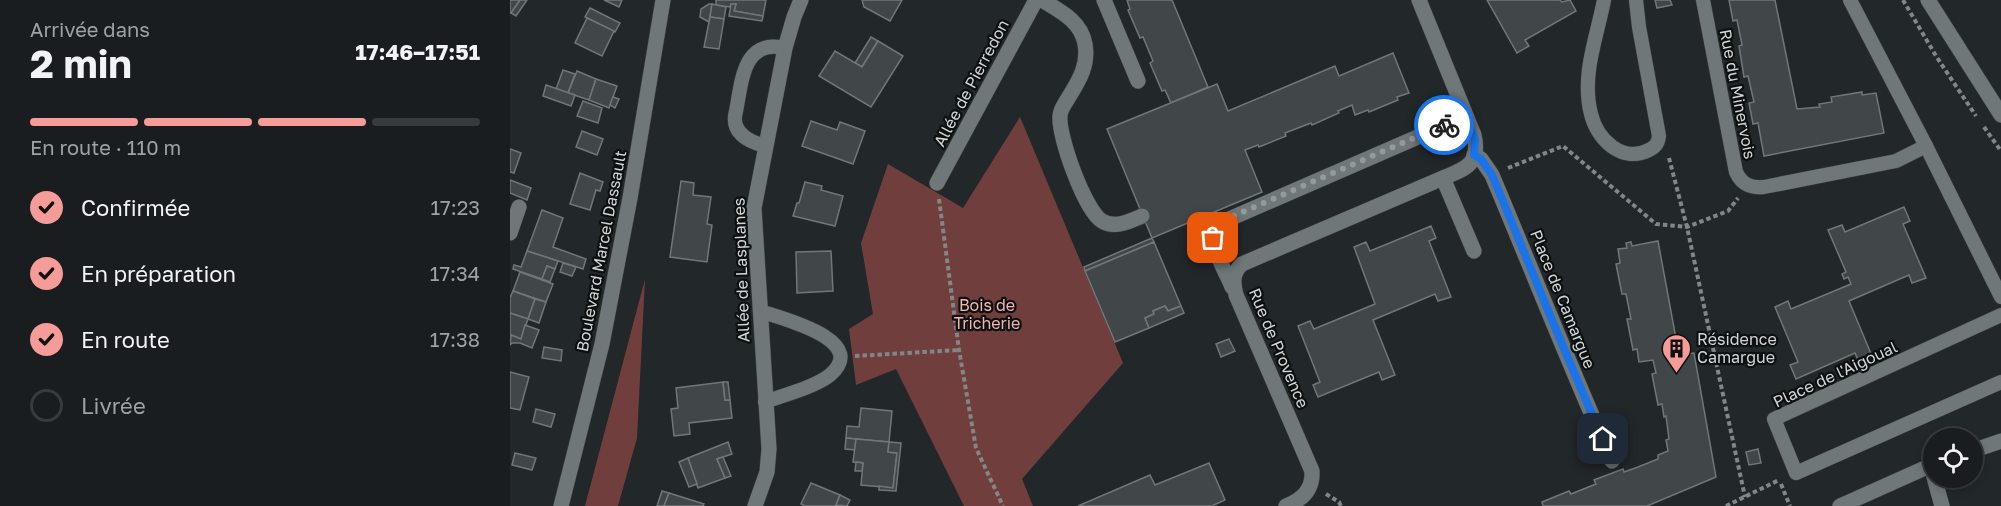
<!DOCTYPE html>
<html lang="fr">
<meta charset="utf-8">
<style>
body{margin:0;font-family:"Golos Text",sans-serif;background:#272a2c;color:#f1f3f6;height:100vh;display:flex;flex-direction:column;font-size:22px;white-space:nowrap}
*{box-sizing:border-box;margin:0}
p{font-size:20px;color:#9fa2a4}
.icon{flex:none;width:33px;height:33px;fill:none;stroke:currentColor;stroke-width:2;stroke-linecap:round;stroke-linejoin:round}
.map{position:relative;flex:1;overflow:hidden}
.side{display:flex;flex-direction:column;background:#1a1d1f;width:510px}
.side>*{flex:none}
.tools{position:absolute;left:1413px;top:428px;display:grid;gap:12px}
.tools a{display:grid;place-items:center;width:60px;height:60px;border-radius:50%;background:#1a1d1f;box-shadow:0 3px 9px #0003,0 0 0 2px #383b3d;font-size:30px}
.pin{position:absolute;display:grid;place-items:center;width:51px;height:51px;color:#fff;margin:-26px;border-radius:12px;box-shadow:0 3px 9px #0006}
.courier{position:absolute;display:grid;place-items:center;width:60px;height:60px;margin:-30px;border:4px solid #1a73e8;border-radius:50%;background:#fff;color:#222;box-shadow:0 2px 8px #0007}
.overview em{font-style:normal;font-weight:700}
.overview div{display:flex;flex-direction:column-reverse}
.overview{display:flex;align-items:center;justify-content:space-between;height:102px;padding:0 30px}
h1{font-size:39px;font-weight:700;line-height:45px}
.bar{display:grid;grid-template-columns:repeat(4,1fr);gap:9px 6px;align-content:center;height:72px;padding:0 30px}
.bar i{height:8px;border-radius:4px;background:#383b3d}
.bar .active{background:#f59b98}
.bar p{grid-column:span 4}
ol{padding:0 30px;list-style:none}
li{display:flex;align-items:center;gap:18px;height:66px}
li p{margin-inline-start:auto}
li .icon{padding:6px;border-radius:50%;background:#f59b98;color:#111;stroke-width:4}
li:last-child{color:#9fa2a4}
li i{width:33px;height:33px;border:3px solid #383b3d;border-radius:50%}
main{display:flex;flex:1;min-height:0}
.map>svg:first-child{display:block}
</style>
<main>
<section class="side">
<div class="overview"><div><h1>2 min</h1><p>Arrivée dans</p></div><em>17:46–17:51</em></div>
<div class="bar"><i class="active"></i><i class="active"></i><i class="active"></i><i></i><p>En route · 110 m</p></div>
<ol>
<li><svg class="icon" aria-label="check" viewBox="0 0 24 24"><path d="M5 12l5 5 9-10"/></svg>Confirmée<p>17:23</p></li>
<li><svg class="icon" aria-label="check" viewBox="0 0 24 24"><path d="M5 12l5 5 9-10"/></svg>En préparation<p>17:34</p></li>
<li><svg class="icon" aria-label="check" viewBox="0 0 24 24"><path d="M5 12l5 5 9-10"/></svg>En route<p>17:38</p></li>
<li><i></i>Livrée</li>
</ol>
</section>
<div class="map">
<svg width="1491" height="506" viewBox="0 0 1491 506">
<rect width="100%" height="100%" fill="#222729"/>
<g fill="#703f3d">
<path d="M510,117L613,363L512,479L523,506H454L386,369L346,385L339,329L363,314L351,243L378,164L453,208Z"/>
<path d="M135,279L127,438L108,506H75Z"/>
</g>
<g fill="#414749" stroke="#717779" stroke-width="1.5">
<path d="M0,0H10L1,13H0Z"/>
<path d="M10,0H17L6,16L1,13Z"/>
<path d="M94,0H112L109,7Z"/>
<path d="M206,0H256L253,16L224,11L226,4H221L220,7L206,5Z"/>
<path d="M352,0H392L380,21L354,7Z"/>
<path d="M617,0H662L698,87L661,103L655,90L652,91L640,63L643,61L633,37L630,38L618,10L620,9Z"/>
<path d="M977,0H1050L1052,2L1060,0L1066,11L1015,40L1019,46L1007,53Z"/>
<path d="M1145,0H1160L1162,5L1147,8Z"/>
<path d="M1219,0H1265L1287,109L1310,107L1309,104L1322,102L1321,97L1352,92V95L1366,93L1374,133L1254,156L1248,123L1243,124L1239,103L1244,102L1238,76L1234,77L1229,46L1232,45L1227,20L1223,21Z"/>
<path d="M199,4H202L199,22L190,17L191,9Z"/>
<path d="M202,4L216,7L214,19L200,17Z"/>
<path d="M221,4H226L224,11L253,16L252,21L219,16Z"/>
<path d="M80,8L110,23L105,32L75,17Z"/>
<path d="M200,17L214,19L209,49L194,47Z"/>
<path d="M77,18L104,31L92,56L65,43Z"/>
<path d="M361,37L368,41L352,67L345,63Z"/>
<path d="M368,41L393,56L361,107L309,76L325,51L352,67Z"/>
<path d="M883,53L899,93L887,97L888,100L859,112L858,110L845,115L842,105L828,111L829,113L802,125L801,123L775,133L776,136L749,147L748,145L735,150L752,192L642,238L597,129L707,84L718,111L825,66L829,76Z"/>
<path d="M53,70L65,74L58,93L46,89Z"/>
<path d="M67,71L86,79L79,100L58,93Z"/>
<path d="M86,79L107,86L99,108L79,100Z"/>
<path d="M36,85L65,95L61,106L33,96Z"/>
<path d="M103,97L109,99L105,108L100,105Z"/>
<path d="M73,101L92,108L88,123L67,116Z"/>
<path d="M301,121L327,130L330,122L355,131L343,164L292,146Z"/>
<path d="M72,131L93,139L87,155L66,147Z"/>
<path d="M0,149L11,153L4,173L0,172Z"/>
<path d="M70,173L93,182L90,191L86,190L80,210L60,204Z"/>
<path d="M0,180L21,188L17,200L0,193Z"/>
<path d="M171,181L184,183L183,195L201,197L197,224L202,225L197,262L160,257Z"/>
<path d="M295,182L312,186L311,190L333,196L325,226L283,216L287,203H289Z"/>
<path d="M1394,207L1400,221L1393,224L1416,278L1402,283L1399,275L1339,301L1362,356L1349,362L1345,353L1286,379L1280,365L1288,362L1265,307L1278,301L1281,309L1341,284L1338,277L1334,279L1332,274L1336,272L1318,230L1332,225L1335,232Z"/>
<path d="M32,210L53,218L43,247L76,259L73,269L17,251Z"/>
<path d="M921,226L926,238L919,241L941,297L928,301L925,294L863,320L885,375L872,380L869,372L808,397L803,385L810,382L788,326L800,321L804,329L865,304L844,247L856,242L860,251Z"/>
<path d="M642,238L644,242L575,271L574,267Z"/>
<path d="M1148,241L1169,355L1184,353L1206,477L1137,506H1033L1032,502L1059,491L1061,494L1086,484L1084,480L1113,469L1114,472L1128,467L1148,459V455L1158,451L1156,440L1159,439L1156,416L1154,417L1152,404L1148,405L1142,374L1146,373L1143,360L1129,362L1127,349L1123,350L1117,319H1121L1116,294H1112L1106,264L1110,263L1108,249L1117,248L1116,243L1121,242L1122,246Z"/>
<path d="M644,242L671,306L658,311L655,306L643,311L644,314L635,318L639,328L605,342L575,271Z"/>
<path d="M17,251L48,261L45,269L37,266L32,279L3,269L4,265L11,267Z"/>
<path d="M321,251L323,291L287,293L286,252Z"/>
<path d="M53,263L66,267L62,276L50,272Z"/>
<path d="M37,266L45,269L40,282L32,279Z"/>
<path d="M10,272L43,284L36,302L3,291Z"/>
<path d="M3,291L25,299L18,319L0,313V298Z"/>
<path d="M25,299L36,302L29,323L18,319Z"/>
<path d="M655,306L658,311L671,306L674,313L639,328L635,318L644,314L643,311Z"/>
<path d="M0,313L18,319L11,339L1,335L0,337Z"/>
<path d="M15,325L29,330L22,348L10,343H2L0,345L1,335L11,339Z"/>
<path d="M719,339L725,351L711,357L706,344Z"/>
<path d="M34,347L52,350L51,361L32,358Z"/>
<path d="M0,372L19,377L10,410L0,408Z"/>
<path d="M213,382L215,400H220L222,418L179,423L180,434L164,436L161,409L168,408L166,388Z"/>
<path d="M213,382H218L220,400H215Z"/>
<path d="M351,408L382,411L379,442L336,438L337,426L349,427Z"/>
<path d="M26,409L45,414L41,427L23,422Z"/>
<path d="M336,438L346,439L345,450L335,449Z"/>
<path d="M346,439L379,442L378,452L387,453L383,488L351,485L353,463L343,462Z"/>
<path d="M218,442L222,454L207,459L215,478L188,488L178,458Z"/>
<path d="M379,442L391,443L386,491L369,490V486L383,488L387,453L378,452Z"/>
<path d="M1248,449L1251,463L1239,465L1236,452Z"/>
<path d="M5,453L26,458L22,470L2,465Z"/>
<path d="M213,457L221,476L215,478L207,459Z"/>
<path d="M178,458L187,484L179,487L169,462Z"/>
<path d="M346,462L353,463L352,471H345Z"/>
<path d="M699,463L715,500L702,506H568L640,475L645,485Z"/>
<path d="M301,483L330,495L326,505L329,506H295L291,504Z"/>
<path d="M152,491L159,493L154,506H147Z"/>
<path d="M159,493L194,504L193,506H154Z"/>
<path d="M330,495L340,500L337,506L326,505Z"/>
</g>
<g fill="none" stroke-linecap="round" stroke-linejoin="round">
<defs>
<g id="service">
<path d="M1094,0C1087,37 1071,75 1081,114C1087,139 1112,164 1139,150C1145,147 1148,144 1149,136L1129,27L1126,0"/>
<path d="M1193,0L1226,172C1232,185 1241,188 1254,187L1386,161L1416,146"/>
<path d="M1340,0L1416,146L1491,297"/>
<path d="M255,146C240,142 223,134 225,116C232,85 231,38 275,48"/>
<path d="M250,311C270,318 361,340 320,375C305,387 274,395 255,402"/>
<path d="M1491,315L1264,419L1286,473L1491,382"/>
</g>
<path id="pedestrian" d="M594,0L628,81"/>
<g id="minor">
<path d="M532,0C550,11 571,21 575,44C579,66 568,82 557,100C554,105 550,110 550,116C548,136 575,211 592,221C605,229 620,221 632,216"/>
<path d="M964,155L971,159L982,175C1022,270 1060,367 1102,461"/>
<path d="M933,178L964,251"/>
<path d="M427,183L526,0"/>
<path d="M0,233L9,207"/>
<path d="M722,287C715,269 695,241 710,223L956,116"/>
<path d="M1462,451L1491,441"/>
<path d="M1424,477L1432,506"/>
<path d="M245,506L257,472L259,449L244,208L275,48L284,17L291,0"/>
<path d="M776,506C792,500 803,490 802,471L726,295C723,283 722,273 732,264L933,178C955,169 971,164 964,135L909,0"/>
<path d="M1330,506L1424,464"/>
</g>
<path id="tertiary" d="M1418,0L1491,115"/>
<path id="secondary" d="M51,506L92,344L120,198L153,0"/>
</defs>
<use href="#service" stroke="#3f4345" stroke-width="15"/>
<use href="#pedestrian" stroke="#3f4345" stroke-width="16"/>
<use href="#minor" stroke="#3f4345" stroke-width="16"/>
<use href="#tertiary" stroke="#3f4345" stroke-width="16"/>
<use href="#secondary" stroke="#3f4345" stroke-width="16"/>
<g stroke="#828688" stroke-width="4" stroke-dasharray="4.5 3" stroke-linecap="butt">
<path d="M1393,0L1426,56L1466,116"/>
<path d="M1474,127L1491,151"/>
<path d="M1159,158L1177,227L1235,497"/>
<path d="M998,168L1053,146L1146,224L1177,227L1218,211L1228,198"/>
<path d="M429,199L449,350L466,448L493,506"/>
<path d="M345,356L449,350"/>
<path d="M1271,484L1280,506"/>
<path d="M816,494L829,502L831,506"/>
<path d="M1216,506L1269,480"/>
</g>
<use href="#service" stroke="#707779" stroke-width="14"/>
<use href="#pedestrian" stroke="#707779" stroke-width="15"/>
<use href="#minor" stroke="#707779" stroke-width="15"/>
<use href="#tertiary" stroke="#707779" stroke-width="15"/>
<use href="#secondary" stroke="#707779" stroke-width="15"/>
</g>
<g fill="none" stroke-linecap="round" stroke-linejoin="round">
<path stroke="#94999a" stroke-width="6" stroke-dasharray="0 10.8" d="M703,238L707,226L719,218L934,125"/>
<path stroke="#1a73e8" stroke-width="8" d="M934,125L956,116L965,140L964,155L971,159L982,175C1019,263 1054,352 1093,439"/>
</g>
<defs>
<symbol id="building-pin" viewBox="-11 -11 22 30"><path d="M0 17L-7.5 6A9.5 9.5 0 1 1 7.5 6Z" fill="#f59b98" stroke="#0d1010"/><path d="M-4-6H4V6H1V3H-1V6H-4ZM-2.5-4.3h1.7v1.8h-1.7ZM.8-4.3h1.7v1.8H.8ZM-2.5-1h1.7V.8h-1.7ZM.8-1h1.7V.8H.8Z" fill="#111"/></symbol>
</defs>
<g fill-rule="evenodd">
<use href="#building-pin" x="1150" y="332" width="33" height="45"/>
</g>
<g text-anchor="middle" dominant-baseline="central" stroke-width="4.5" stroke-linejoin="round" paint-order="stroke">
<g font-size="16" fill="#d2d6d7" stroke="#0d1010">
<text transform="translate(461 83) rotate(-62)">Allée de Pierredon</text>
<text transform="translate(1228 94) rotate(79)">Rue du Minervois</text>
<text transform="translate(91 251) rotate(-79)">Boulevard Marcel Dassault</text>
<text transform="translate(231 270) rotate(-92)">Allée de Lasplanes</text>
<text transform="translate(1053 299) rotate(68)">Place de Camargue</text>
<text transform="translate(769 348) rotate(67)">Rue de Provence</text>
<text transform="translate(1325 374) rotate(-25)">Place de l'Aigoual</text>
</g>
<g font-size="16" fill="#f4b5b2" stroke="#0d1010">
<text x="477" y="305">Bois de<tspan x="477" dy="18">Tricherie</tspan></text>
</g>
<g font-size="16" fill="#d2d6d7" stroke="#0d1010" text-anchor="start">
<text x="1187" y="339">Résidence<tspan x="1187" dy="18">Camargue</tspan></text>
</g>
</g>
</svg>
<div class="tools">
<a><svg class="icon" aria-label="locate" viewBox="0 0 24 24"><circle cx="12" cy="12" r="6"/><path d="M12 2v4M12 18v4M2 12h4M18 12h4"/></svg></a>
</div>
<div class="pin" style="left:703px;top:238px;background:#ea580c"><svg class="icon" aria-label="bag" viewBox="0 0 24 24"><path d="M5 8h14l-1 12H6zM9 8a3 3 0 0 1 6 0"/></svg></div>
<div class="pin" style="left:1093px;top:439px;background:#1f2937"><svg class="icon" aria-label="home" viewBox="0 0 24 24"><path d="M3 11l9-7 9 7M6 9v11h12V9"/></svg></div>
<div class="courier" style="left:934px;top:125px"><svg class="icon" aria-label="bike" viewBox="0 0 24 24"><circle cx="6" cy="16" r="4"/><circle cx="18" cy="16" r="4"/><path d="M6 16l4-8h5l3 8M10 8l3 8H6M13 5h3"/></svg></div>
</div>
</main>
